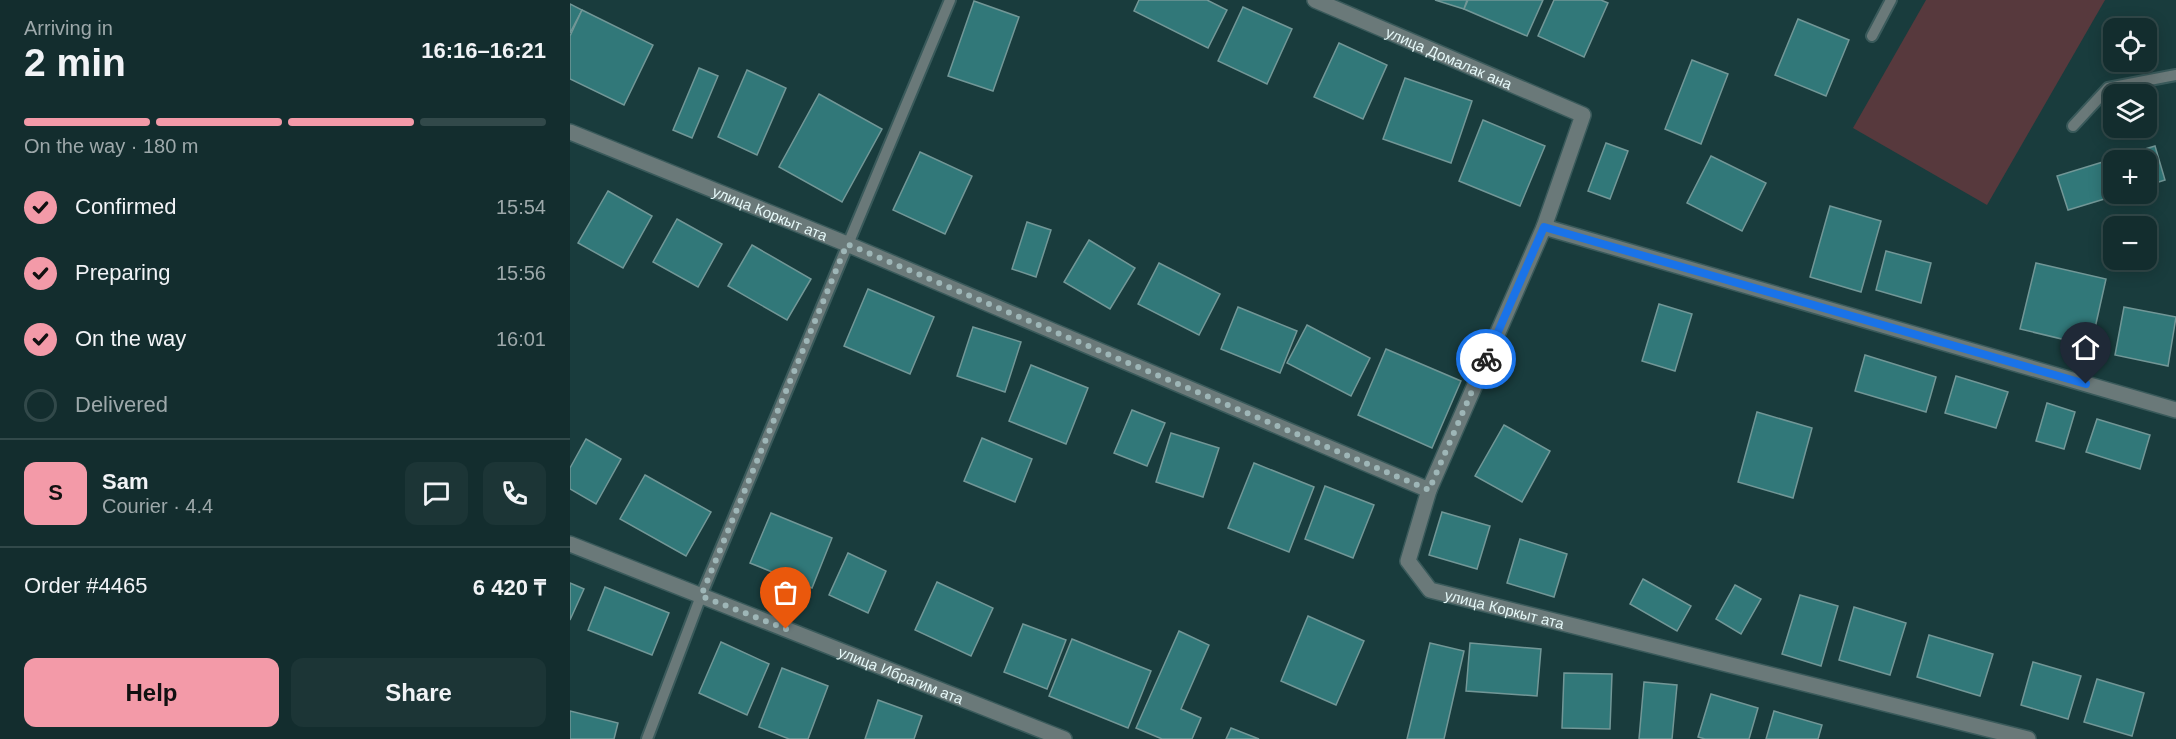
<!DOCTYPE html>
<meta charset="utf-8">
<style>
body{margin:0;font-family:Arial,sans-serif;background:#1c3536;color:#f1f3f6;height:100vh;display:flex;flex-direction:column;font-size:22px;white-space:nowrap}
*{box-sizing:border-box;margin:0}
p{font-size:20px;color:#9da8aa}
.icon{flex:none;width:33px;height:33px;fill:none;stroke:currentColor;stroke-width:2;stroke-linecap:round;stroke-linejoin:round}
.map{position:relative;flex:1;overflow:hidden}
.sheet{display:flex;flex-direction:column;background:#132d2e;width:570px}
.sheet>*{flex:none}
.tools{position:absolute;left:1533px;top:18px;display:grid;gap:12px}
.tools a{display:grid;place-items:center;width:54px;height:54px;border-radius:12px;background:#132d2e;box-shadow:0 3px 15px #0003,0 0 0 2px #32494a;font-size:30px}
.pin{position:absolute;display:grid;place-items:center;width:51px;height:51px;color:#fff;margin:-62px -26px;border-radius:50% 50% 50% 0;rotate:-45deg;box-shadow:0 0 6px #0007}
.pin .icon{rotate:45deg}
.courier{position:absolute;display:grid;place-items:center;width:60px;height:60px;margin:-30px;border:4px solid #1a73e8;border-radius:50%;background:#fff;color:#222;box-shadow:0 2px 8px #0007}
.headline em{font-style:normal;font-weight:700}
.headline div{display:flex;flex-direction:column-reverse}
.headline{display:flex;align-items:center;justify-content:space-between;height:102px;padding:0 24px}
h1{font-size:39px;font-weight:700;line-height:45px}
.bar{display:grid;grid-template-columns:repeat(4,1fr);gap:9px 6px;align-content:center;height:72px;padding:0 24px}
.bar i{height:8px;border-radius:4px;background:#32494a}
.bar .selected{background:#f39aa8}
.bar p{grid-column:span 4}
.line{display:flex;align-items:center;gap:15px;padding:0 24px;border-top:2px solid #32494a}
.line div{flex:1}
.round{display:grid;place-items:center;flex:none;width:63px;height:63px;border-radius:12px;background:#1c3536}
ol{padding:0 24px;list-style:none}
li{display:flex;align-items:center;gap:18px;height:66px}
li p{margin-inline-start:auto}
li .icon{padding:6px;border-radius:50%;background:#f39aa8;color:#111;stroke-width:4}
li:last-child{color:#9da8aa}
li i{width:33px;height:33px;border:3px solid #32494a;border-radius:50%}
.button{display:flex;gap:12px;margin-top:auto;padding:12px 24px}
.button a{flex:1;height:69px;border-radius:12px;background:#f39aa8;color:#111;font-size:24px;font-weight:700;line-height:69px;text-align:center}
.button a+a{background:#1c3536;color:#f1f3f6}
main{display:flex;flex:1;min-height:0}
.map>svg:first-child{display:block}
</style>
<main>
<section class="sheet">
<div class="headline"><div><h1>2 min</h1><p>Arriving in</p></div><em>16:16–16:21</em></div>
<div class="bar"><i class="selected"></i><i class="selected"></i><i class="selected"></i><i></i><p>On the way · 180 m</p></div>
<ol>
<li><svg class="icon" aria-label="check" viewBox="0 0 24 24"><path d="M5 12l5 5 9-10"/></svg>Confirmed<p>15:54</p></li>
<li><svg class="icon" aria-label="check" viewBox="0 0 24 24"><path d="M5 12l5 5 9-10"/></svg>Preparing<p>15:56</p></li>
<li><svg class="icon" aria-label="check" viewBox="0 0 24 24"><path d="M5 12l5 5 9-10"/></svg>On the way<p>16:01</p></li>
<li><i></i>Delivered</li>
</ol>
<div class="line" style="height:108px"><b class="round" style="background:#f39aa8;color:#111">S</b><div><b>Sam</b><p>Courier · 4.4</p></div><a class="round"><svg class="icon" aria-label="chat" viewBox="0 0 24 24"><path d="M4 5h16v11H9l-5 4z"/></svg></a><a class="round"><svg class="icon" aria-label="phone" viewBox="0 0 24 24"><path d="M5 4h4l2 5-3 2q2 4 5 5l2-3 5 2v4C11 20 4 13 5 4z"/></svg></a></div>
<div class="line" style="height:78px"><div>Order #4465</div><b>6 420 ₸</b></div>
<div class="button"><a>Help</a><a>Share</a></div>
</section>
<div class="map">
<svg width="1606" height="739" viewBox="0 0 1606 739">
<rect width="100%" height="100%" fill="#193c3d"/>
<path fill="#57393d" d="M1356,0H1535L1417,205L1283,128Z"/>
<g fill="#317879" stroke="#729797" stroke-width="1.5">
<path d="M569,0H637L657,10L638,48L564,11Z"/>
<path d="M865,0H897L894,9Z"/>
<path d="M898,0H973L957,36L894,9Z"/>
<path d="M984,0H1031L1038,3L1014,57L968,36Z"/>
<path d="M404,1L449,17L423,91L378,76Z"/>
<path d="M0,4L12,10L0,33Z"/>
<path d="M673,7L722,29L697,84L648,61Z"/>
<path d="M12,10L83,45L54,105L0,79V36Z"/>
<path d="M1228,19L1279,40L1256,96L1205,75Z"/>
<path d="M769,43L817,65L793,119L744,97Z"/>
<path d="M1122,60L1158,74L1131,144L1095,129Z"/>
<path d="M129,68L148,76L122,138L103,130Z"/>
<path d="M177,70L216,88L187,155L148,137Z"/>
<path d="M835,78L902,101L881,163L813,139Z"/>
<path d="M249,94L312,129L272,202L209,167Z"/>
<path d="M913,120L975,146L950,206L889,181Z"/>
<path d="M1036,143L1058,151L1040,199L1018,191Z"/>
<path d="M1585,146L1595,180L1576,186V160H1544V194H1551L1498,210L1487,176Z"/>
<path d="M350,152L402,176L375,234L323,210Z"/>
<path d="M1141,156L1196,183L1172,231L1117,203Z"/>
<path d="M38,191L82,216L53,268L8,243Z"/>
<path d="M1260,206L1311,221L1291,292L1240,277Z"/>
<path d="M107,219L152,244L128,287L83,262Z"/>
<path d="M457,222L481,230L466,277L442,269Z"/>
<path d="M519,240L565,268L540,309L494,282Z"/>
<path d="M182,245L241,279L217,320L158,286Z"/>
<path d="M1316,251L1361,263L1351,303L1306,290Z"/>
<path d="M589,263L650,294L629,335L568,304Z"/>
<path d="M1466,263L1536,279L1521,346L1450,329Z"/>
<path d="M298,289L364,317L340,374L274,346Z"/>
<path d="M1089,304L1122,314L1105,371L1072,361Z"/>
<path d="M668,307L727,331L710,373L651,349Z"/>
<path d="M1554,307L1606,317L1598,366L1545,355Z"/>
<path d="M737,325L800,358L781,396L717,363Z"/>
<path d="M403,327L451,342L435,392L387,376Z"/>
<path d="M816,349L891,381L862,448L788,415Z"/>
<path d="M1295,355L1366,377L1356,412L1285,391Z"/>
<path d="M461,365L518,388L496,444L439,421Z"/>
<path d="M1386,376L1438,392L1426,428L1375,413Z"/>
<path d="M1477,403L1505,412L1494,449L1466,441Z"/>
<path d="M562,410L595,423L577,466L544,453Z"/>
<path d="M1187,412L1242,428L1223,498L1168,482Z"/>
<path d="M1527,419L1580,435L1570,469L1516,452Z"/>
<path d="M934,425L980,451L952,502L905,476Z"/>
<path d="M601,433L649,448L633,497L586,482Z"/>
<path d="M412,438L462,459L445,502L394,481Z"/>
<path d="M16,439L51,459L26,504L0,489V468Z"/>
<path d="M684,463L744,487L719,552L658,528Z"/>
<path d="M75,475L141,512L116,556L50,519Z"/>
<path d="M755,486L804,505L783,558L735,539Z"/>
<path d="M872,512L920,526L907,569L859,555Z"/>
<path d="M201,513L262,538L242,588L180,563Z"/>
<path d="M950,539L997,554L984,597L937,583Z"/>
<path d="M278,553L316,571L298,613L259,595Z"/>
<path d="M1073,579L1121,606L1107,631L1060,604Z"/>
<path d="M367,582L423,608L401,656L345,630Z"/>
<path d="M0,583L14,589L0,620Z"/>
<path d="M1165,585L1191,599L1171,634L1146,619Z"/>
<path d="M35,587L99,613L82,655L18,630Z"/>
<path d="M1230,595L1268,606L1251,666L1212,654Z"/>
<path d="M1284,607L1336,623L1320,675L1269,660Z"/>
<path d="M738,616L794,641L766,705L711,681Z"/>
<path d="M453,624L496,640L477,689L434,672Z"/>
<path d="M609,631L639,645L611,709L631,718L622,739H592L566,728Z"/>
<path d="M1359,635L1423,654L1410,696L1347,677Z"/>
<path d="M502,639L581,671L558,728L479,696Z"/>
<path d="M151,642L199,664L177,715L129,693Z"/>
<path d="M860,643L894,651L874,739H837Z"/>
<path d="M900,643L971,649L967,696L896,691Z"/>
<path d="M1463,662L1511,676L1498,719L1451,705Z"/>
<path d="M212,668L258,686L238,739H219L189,727Z"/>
<path d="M994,673L1042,674L1040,729L992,728Z"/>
<path d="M1527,679L1574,693L1562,736L1514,722Z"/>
<path d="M1074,682L1107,685L1102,739H1069Z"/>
<path d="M1141,694L1188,708L1179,739H1135L1128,737Z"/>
<path d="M308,700L352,716L344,739H295Z"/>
<path d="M0,711L48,723L44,739H0Z"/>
<path d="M1204,711L1252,725L1248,739H1196Z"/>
<path d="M661,728L689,739H656Z"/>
</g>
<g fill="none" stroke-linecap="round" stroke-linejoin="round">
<defs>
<g id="lane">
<path d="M1302,36L1321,0"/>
<path d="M1503,126L1538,88L1606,75"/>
<path d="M77,739L131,596L380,0"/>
</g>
<g id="street">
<path id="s1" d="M745,0L1013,115L974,227L859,490"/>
<path id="s2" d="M0,132L277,244L859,490L838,561L860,590L1458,739"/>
<path d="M974,227L1606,410"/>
<path id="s3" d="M0,544L494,739"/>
</g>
</defs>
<use href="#lane" stroke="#3a5a5b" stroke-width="14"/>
<use href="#street" stroke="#3a5a5b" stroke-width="18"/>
<use href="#lane" stroke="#6a7979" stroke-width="10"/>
<use href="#street" stroke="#6a7979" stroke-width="15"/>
</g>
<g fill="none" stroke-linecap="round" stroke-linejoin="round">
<path stroke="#9eb6b7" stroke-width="6" stroke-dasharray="0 10.8" d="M216,629L131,596L277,244L859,490L916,359"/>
<path stroke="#1a73e8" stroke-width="8" d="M916,359L974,227L1516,384"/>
</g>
<g text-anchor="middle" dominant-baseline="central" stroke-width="4.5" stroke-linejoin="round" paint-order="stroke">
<g font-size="15" fill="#e5f8f8" stroke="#0d3233">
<text stroke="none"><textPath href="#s1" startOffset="146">улица Домалак ана</textPath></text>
<text stroke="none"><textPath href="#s2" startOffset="216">улица Коркыт ата</textPath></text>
<text stroke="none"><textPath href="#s2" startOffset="1118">улица Коркыт ата</textPath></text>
<text stroke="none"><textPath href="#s3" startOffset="356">улица Ибрагим ата</textPath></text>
</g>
</g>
</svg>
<div class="tools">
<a><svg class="icon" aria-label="locate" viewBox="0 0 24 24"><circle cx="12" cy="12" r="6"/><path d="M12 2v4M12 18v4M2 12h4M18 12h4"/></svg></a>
<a><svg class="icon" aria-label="layers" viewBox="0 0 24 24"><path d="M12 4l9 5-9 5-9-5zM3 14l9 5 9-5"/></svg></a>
<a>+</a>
<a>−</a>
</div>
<div class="pin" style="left:216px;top:629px;background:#ea580c"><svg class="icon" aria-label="bag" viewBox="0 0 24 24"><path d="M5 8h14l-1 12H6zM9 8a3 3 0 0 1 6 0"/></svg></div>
<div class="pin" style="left:1516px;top:384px;background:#1f2937"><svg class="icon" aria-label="home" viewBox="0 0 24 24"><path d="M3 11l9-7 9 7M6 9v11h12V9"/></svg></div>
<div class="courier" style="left:916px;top:359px"><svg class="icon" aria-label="bike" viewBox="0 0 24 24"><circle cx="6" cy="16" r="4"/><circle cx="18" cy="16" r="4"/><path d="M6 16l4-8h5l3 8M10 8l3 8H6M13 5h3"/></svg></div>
</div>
</main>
